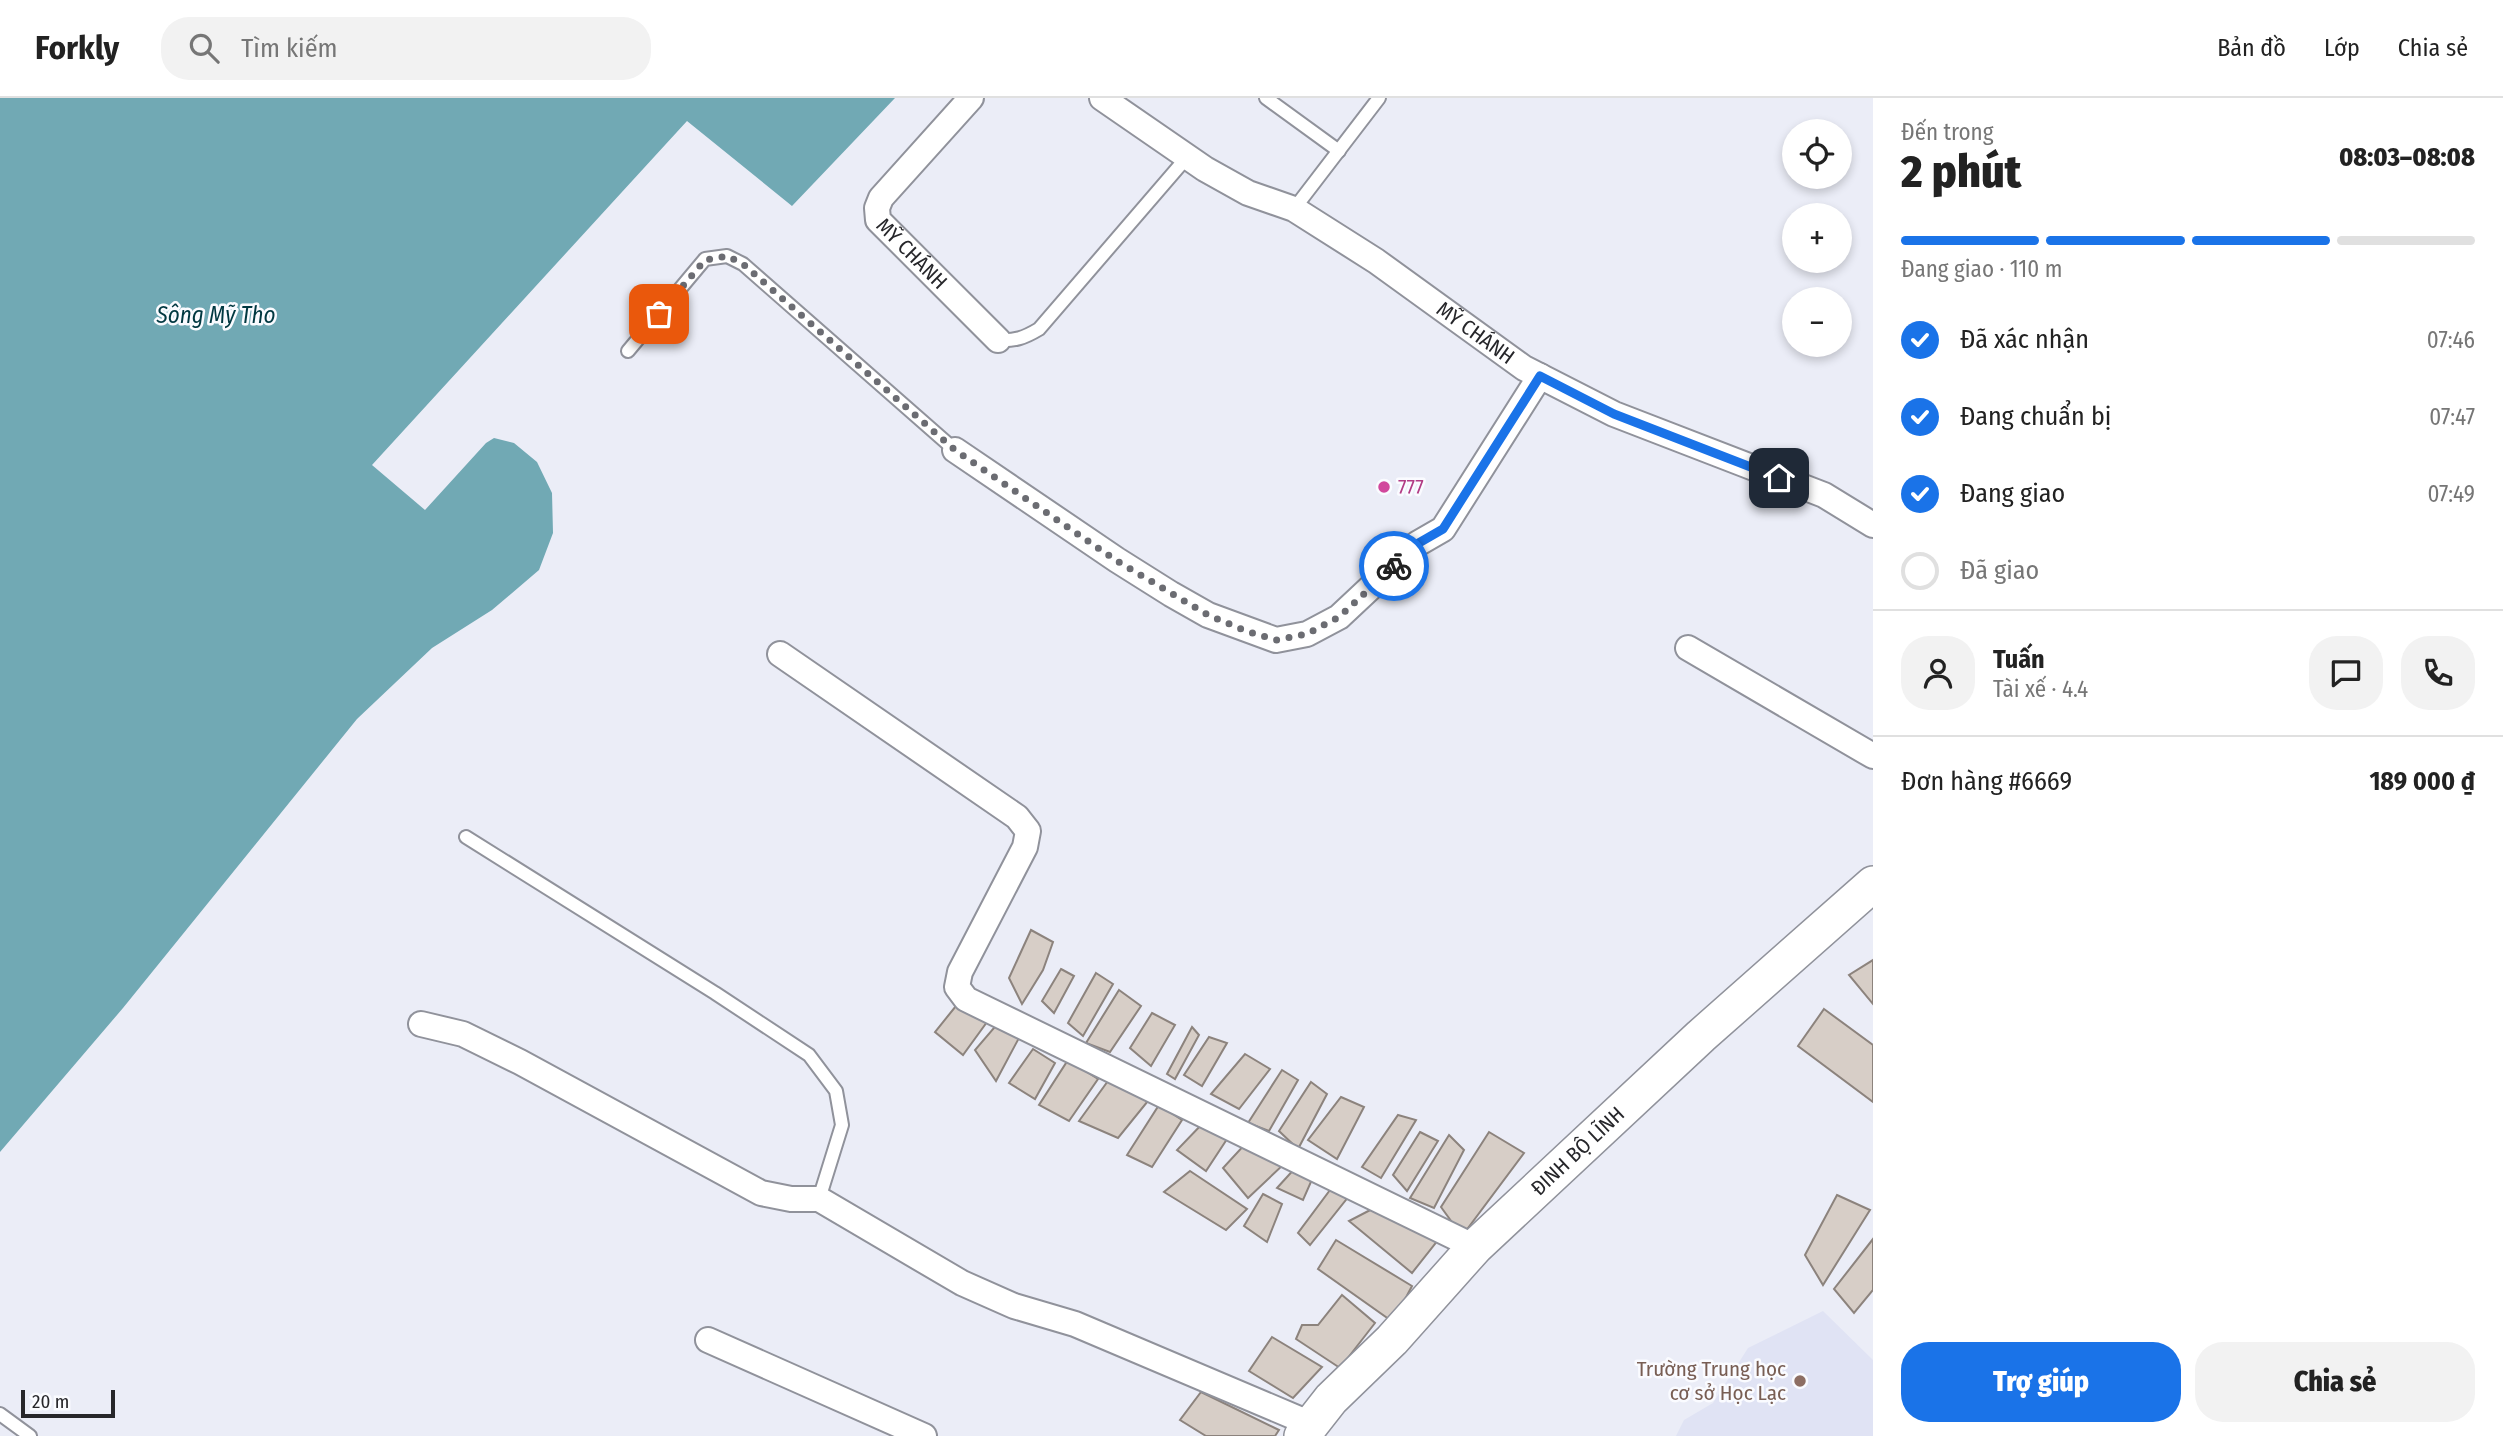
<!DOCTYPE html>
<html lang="vi">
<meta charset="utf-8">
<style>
body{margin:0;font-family:"Fira Sans Condensed",sans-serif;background:#f2f2f2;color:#222;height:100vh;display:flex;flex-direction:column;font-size:26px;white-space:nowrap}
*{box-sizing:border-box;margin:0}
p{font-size:23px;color:#767676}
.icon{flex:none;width:38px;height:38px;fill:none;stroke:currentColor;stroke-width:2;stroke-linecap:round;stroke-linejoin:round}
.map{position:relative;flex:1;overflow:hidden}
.panel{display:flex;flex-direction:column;background:#fff;width:630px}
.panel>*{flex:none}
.tools{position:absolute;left:1782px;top:21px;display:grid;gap:14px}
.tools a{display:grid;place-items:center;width:70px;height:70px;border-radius:50%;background:#fff;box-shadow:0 4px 10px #0003;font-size:35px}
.scale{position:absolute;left:21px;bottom:18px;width:94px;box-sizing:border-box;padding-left:7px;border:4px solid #26262a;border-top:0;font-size:19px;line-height:24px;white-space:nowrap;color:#26262a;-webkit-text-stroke:5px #fafbff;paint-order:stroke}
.pin{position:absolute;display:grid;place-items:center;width:60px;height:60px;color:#fff;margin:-30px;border-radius:14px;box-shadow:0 4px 10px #0006}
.courier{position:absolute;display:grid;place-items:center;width:70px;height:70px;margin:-35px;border:5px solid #1a73e8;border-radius:50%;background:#fff;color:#222;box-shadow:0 2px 9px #0007}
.head em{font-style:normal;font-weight:800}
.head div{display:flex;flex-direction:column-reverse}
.head{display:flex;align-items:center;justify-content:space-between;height:119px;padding:0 28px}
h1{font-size:46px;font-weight:800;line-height:52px}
.bar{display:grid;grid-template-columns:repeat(4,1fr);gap:10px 7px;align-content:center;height:84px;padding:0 28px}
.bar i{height:9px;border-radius:5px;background:#e0e0e0}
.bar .on{background:#1a73e8}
.bar p{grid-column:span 4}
.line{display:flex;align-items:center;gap:18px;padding:0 28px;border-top:2px solid #e0e0e0}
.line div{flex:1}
.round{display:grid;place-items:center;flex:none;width:74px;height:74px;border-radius:28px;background:#f2f2f2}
ol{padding:0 28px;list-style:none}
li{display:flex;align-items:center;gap:21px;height:77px}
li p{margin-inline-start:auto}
li .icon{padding:7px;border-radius:50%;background:#1a73e8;color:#fff;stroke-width:4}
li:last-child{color:#767676}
li i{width:38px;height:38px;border:4px solid #e0e0e0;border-radius:50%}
.cta{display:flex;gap:14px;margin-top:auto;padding:14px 28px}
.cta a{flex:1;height:80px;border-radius:28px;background:#1a73e8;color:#fff;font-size:28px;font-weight:800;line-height:80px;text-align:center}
.cta a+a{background:#f2f2f2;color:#222}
header{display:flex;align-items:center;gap:42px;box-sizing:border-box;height:98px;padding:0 35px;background:#fff;border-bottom:2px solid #e0e0e0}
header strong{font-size:33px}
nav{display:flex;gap:38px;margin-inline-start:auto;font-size:24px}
.search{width:490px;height:63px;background:#f2f2f2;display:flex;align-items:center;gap:18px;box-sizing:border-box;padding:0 24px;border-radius:28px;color:#767676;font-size:26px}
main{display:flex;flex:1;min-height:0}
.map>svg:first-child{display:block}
</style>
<header>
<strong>Forkly</strong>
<div class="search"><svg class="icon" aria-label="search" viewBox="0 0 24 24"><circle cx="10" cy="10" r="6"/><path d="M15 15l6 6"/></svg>Tìm kiếm</div>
<nav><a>Bản đồ</a><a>Lớp</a><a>Chia sẻ</a></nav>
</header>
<main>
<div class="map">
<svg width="1873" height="1338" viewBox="0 0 1873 1338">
<rect width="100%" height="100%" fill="#ebedf7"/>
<path fill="#e0e3f4" d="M1823,1213L1873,1262V1338H1676L1684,1322L1713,1305L1748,1250Z"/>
<path fill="#71a9b4" d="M0,0H895L792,108L687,23L372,367L425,412L486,345L494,340L514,345L537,364L552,395L553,435L539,472L492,512L432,550L357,621L123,910L0,1054Z"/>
<g fill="#d7cec7" stroke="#8c837d" stroke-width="2">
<path d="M1031,832L1053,844L1043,872L1022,906L1009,880Z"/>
<path d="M1873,862V906L1849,877Z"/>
<path d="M1061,871L1074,878L1054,915L1042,903Z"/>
<path d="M1096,875L1113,886L1083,938L1068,925Z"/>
<path d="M1119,892L1141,908L1110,954L1086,945Z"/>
<path d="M960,903L987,924L963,957L935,934Z"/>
<path d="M1824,911L1873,947V1004L1798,948Z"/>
<path d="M1152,915L1175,927L1151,968L1130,950Z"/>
<path d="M999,924L1020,938L996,983L975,952Z"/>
<path d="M1192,929L1199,937L1175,981L1167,976Z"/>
<path d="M1209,939L1227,945L1202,988L1184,977Z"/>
<path d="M1033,951L1055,965L1035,1001L1009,985Z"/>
<path d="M1245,956L1270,971L1239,1011L1211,996Z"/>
<path d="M1068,962L1098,981L1069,1023L1039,1007Z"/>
<path d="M1282,972L1298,982L1269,1033L1248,1025Z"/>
<path d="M1113,976L1152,998L1118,1040L1079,1023Z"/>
<path d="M1311,984L1327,996L1298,1051L1279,1033Z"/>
<path d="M1341,999L1364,1009L1337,1061L1308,1042Z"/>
<path d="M1159,1007L1182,1022L1152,1069L1127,1057Z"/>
<path d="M1398,1017L1416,1022L1381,1080L1362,1069Z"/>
<path d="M1204,1024L1231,1035L1206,1073L1177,1052Z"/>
<path d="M1420,1034L1438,1043L1407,1093L1393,1077Z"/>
<path d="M1489,1034L1524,1055L1462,1138L1441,1109Z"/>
<path d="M1449,1037L1464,1052L1434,1110L1410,1100Z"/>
<path d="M1247,1044L1284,1066L1248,1100L1223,1070Z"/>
<path d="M1297,1068L1314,1077L1303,1102L1277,1090Z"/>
<path d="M1190,1073L1247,1111L1226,1132L1164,1094Z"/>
<path d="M1333,1088L1349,1098L1310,1147L1298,1135Z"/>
<path d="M1263,1096L1282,1106L1267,1144L1244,1128Z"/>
<path d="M1837,1097L1870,1112L1823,1187L1805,1157Z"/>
<path d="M1378,1108L1438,1142L1412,1175L1349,1123Z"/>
<path d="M1873,1141V1192L1854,1215L1834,1191Z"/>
<path d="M1336,1142L1412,1188L1393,1224L1318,1171Z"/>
<path d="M1342,1197L1375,1225L1340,1270L1296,1241L1302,1227H1318Z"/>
<path d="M1272,1239L1322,1269L1293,1300L1249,1273Z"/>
<path d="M1201,1294L1279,1332L1275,1338H1206L1180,1322Z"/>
</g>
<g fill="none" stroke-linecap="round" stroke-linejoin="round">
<defs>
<g id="lane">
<path d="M1266,0L1339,53"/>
<path d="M1294,111L1379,0"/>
<path d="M998,242C1015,243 1024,240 1039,231L1188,58"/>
<path d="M628,253L705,161L727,158L743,166L955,352"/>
<path d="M466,739L715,895L809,957L836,993L842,1027L819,1101"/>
<path d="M0,1316L30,1338"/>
</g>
<g id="street">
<path id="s1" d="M971,0L881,100L877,110L878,122L998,242"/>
<path id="s2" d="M1102,0L1205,71L1248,95L1294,111L1376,163L1524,270L1614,316L1824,397L1873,427"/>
<path d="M955,352L1117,462L1171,496L1208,517L1276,542L1307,536L1339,519L1417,446L1443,431L1540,278"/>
<path d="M1688,550L1873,658"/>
<path d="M780,556L1017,719L1028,733L1025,749L960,874L957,889L966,901L1475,1149"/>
<path d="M421,926L463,936L520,964L761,1095L791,1101H819L962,1185L1014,1208L1075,1226L1311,1326"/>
<path d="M708,1242L924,1338"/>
</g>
<g id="secondary">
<path id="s3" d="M1302,1338L1331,1301L1392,1242L1475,1149L1701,938L1873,786"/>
</g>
</defs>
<use href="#lane" stroke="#90929b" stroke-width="16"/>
<use href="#street" stroke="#90929b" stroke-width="28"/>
<use href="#secondary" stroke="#90929b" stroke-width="38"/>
<use href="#lane" stroke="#fff" stroke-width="12"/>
<use href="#street" stroke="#fff" stroke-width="24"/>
<use href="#secondary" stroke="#fff" stroke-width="35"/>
</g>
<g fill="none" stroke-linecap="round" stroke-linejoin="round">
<path stroke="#6b6c72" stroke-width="7" stroke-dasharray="0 12.6" d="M659,216L705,162L727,158L743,166L955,352L1117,463L1208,517L1246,533L1276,542L1307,536L1339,519L1394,468"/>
<path stroke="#1a73e8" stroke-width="9" d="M1394,468L1417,446L1443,431L1540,278L1614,316L1779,380"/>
</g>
<circle fill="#d1479c" stroke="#fafbff" stroke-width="2.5" cx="1384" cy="389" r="7"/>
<circle fill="#8d6e63" stroke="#fafbff" stroke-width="2.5" cx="1800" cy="1283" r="7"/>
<g text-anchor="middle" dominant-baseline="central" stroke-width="5" stroke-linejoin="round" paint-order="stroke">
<g font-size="21" fill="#26262a" stroke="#fafbff">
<text stroke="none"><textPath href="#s1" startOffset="205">MỸ CHÁNH</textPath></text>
<text stroke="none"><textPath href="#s2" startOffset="443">MỸ CHÁNH</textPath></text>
<text stroke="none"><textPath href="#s3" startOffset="397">ĐINH BỘ LĨNH</textPath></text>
</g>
<g font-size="21" fill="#b23c85" stroke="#fafbff" text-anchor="start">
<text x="1398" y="389">777</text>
</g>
<g font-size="21" fill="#785e54" stroke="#fafbff" text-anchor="end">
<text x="1786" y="1271">Trường Trung học<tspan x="1786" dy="24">cơ sở Học Lạc</tspan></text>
</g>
<g font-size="23" font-style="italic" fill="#003841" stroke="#fafbff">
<text x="216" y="217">Sông Mỹ Tho</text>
</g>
</g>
</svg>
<div class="tools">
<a><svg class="icon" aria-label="locate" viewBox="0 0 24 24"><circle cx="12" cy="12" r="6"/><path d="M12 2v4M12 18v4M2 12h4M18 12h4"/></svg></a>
<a>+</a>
<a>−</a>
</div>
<div class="scale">20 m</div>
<div class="pin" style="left:659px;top:216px;background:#ea580c"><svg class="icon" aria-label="bag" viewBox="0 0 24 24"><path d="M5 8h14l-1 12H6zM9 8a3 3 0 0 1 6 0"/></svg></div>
<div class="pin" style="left:1779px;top:380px;background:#1f2937"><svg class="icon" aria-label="home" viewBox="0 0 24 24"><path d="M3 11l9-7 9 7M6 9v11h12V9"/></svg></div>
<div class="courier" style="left:1394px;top:468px"><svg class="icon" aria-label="bike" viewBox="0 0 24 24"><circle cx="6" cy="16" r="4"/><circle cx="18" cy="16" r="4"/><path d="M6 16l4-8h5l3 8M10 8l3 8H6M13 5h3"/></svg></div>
</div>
<section class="panel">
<div class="head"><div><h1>2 phút</h1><p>Đến trong</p></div><em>08:03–08:08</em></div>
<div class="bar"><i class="on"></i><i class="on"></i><i class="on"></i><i></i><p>Đang giao · 110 m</p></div>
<ol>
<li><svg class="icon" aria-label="check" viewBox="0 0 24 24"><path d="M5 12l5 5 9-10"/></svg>Đã xác nhận<p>07:46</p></li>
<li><svg class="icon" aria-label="check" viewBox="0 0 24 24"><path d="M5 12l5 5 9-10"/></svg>Đang chuẩn bị<p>07:47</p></li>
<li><svg class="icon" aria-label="check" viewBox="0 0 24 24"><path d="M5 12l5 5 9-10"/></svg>Đang giao<p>07:49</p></li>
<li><i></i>Đã giao</li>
</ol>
<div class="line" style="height:126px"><a class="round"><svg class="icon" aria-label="person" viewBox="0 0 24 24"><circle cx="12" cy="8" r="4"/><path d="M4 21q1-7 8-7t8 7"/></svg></a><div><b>Tuấn</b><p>Tài xế · 4.4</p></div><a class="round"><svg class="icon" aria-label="chat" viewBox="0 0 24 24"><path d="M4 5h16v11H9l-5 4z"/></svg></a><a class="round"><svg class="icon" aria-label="phone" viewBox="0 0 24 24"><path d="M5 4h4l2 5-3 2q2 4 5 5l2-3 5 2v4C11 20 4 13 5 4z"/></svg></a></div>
<div class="line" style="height:91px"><div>Đơn hàng #6669</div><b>189 000 ₫</b></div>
<div class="cta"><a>Trợ giúp</a><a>Chia sẻ</a></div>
</section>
</main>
